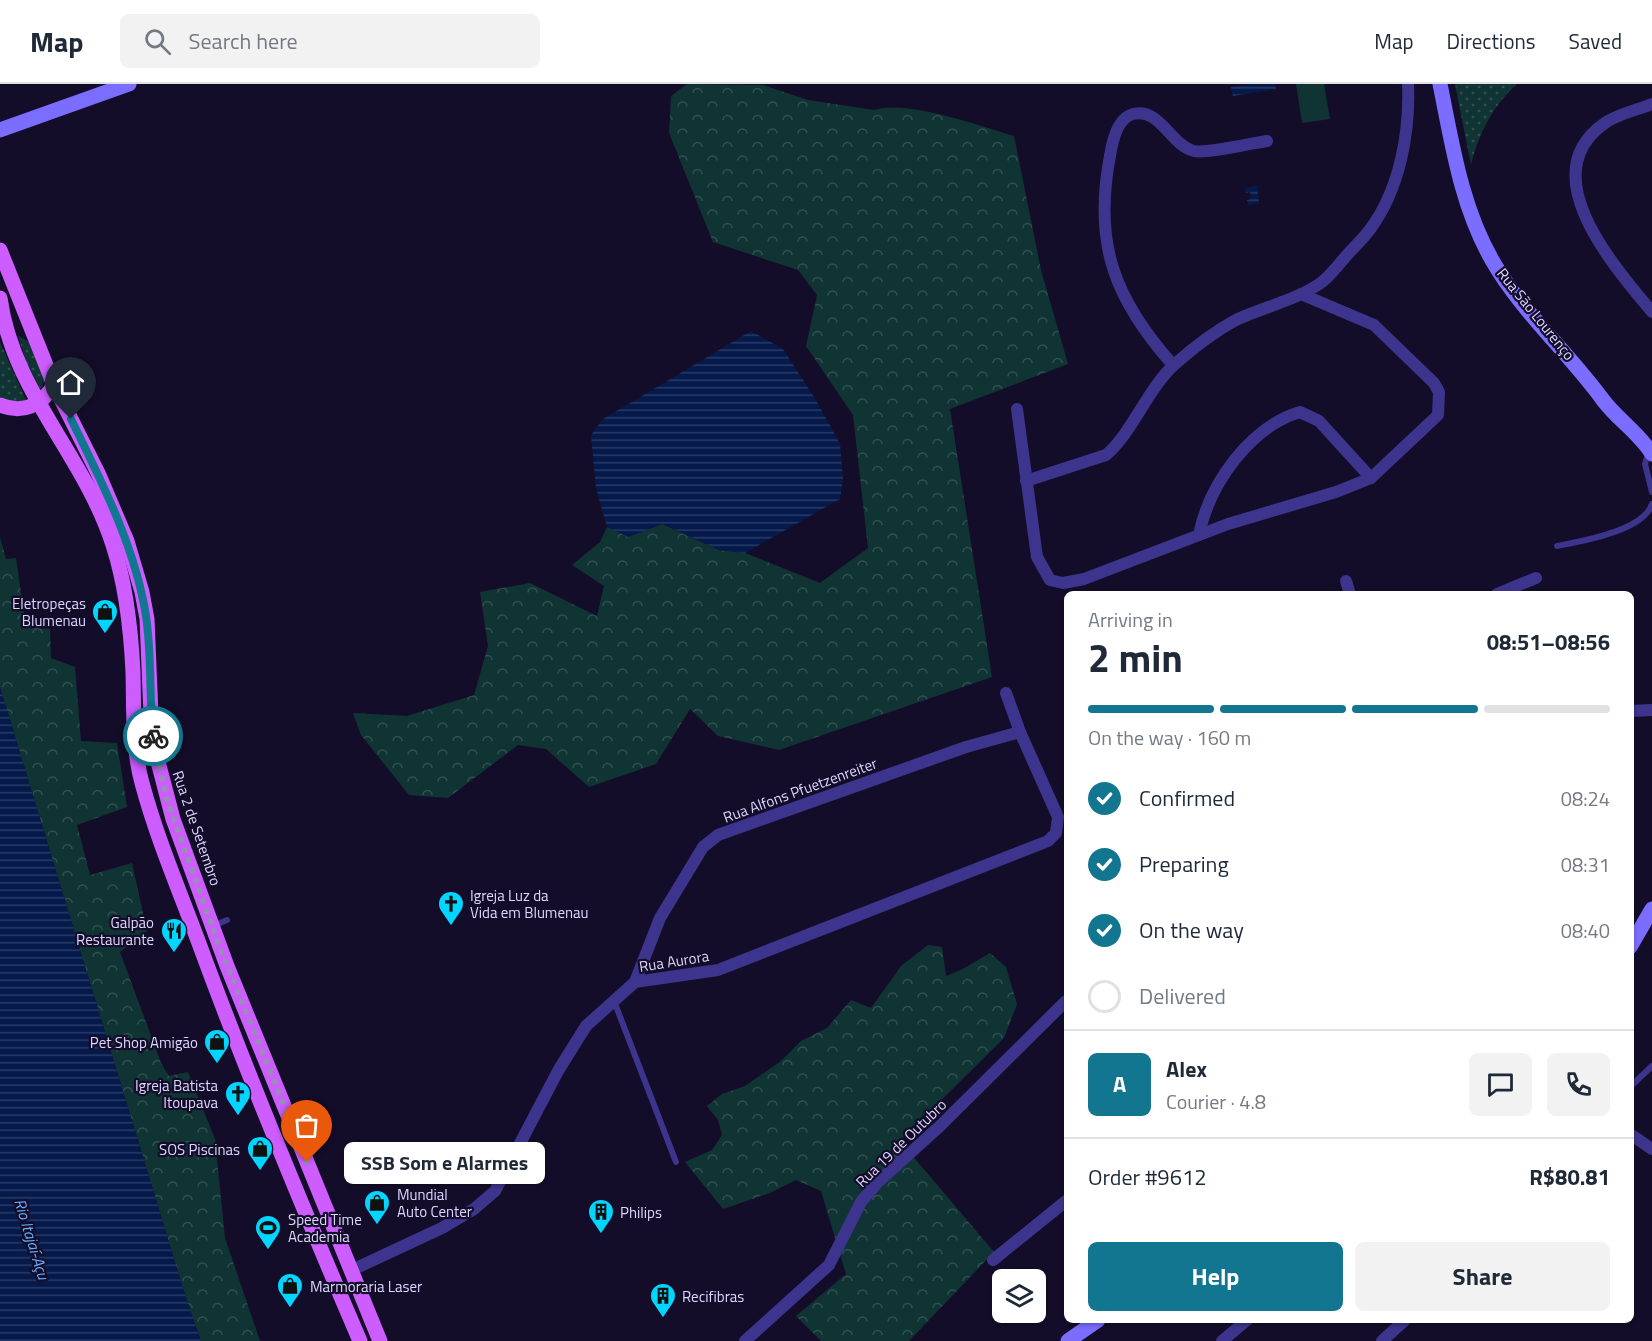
<!DOCTYPE html>
<meta charset="utf-8">
<style>
body{margin:0;font-family:"Titillium Web",sans-serif;background:#f2f2f3;color:#1f2937;height:100vh;display:flex;flex-direction:column;font-size:22px;white-space:nowrap}
*{box-sizing:border-box;margin:0}
p{font-size:20px;color:#747a83}
.icon{flex:none;width:33px;height:33px;fill:none;stroke:currentColor;stroke-width:2;stroke-linecap:round;stroke-linejoin:round}
.map{position:relative;flex:1;overflow:hidden}
.panel{position:absolute;left:1064px;top:507px;width:570px;height:732px;display:flex;flex-direction:column;background:#fff;border-radius:9px;box-shadow:0 2px 4px #0004}
.panel>*{flex:none}
.tools{position:absolute;left:992px;top:1185px;display:grid;gap:12px}
.tools a{display:grid;place-items:center;width:54px;height:54px;border-radius:9px;background:#fff;box-shadow:0 2px 4px #0004;font-size:30px}
.pin{position:absolute;display:grid;place-items:center;width:51px;height:51px;color:#fff;margin:-62px -26px;border-radius:50% 50% 50% 0;rotate:-45deg;box-shadow:0 0 6px #0007}
.pin .icon{rotate:45deg}
.courier{position:absolute;display:grid;place-items:center;width:60px;height:60px;margin:-30px;border:4px solid #127691;border-radius:50%;background:#fff;color:#222;box-shadow:0 2px 8px #0007}
.bubble{position:absolute;height:42px;border-radius:9px;background:#fff;box-shadow:0 2px 4px #0004;font-size:20px;font-weight:700;line-height:42px;text-align:center}
.summary em{font-style:normal;font-weight:700}
.summary div{display:flex;flex-direction:column-reverse}
.summary{display:flex;align-items:center;justify-content:space-between;height:102px;padding:0 24px}
h1{font-size:39px;font-weight:700;line-height:45px}
.bar{display:grid;grid-template-columns:repeat(4,1fr);gap:9px 6px;align-content:center;height:72px;padding:0 24px}
.bar i{height:8px;border-radius:4px;background:#e0e1e3}
.bar .current{background:#127691}
.bar p{grid-column:span 4}
.line{display:flex;align-items:center;gap:15px;padding:0 24px;border-top:2px solid #e0e1e3}
.line div{flex:1}
.round{display:grid;place-items:center;flex:none;width:63px;height:63px;border-radius:9px;background:#f2f2f3}
ol{padding:0 24px;list-style:none}
li{display:flex;align-items:center;gap:18px;height:66px}
li p{margin-inline-start:auto}
li .icon{padding:6px;border-radius:50%;background:#127691;color:#fff;stroke-width:4}
li:last-child{color:#747a83}
li i{width:33px;height:33px;border:3px solid #e0e1e3;border-radius:50%}
.action{display:flex;gap:12px;margin-top:auto;padding:12px 24px}
.action a{flex:1;height:69px;border-radius:9px;background:#127691;color:#fff;font-size:24px;font-weight:700;line-height:69px;text-align:center}
.action a+a{background:#f2f2f3;color:#1f2937}
header{display:flex;align-items:center;gap:36px;box-sizing:border-box;height:84px;padding:0 30px;background:#fff;border-bottom:2px solid #e0e1e3}
header strong{font-size:28px}
nav{display:flex;gap:33px;margin-inline-start:auto;font-size:21px}
.search{width:420px;height:54px;background:#f2f2f3;display:flex;align-items:center;gap:15px;box-sizing:border-box;padding:0 21px;border-radius:9px;color:#747a83;font-size:22px}
.map>svg:first-child{display:block}
</style>
<header>
<strong>Map</strong>
<div class="search"><svg class="icon" aria-label="search" viewBox="0 0 24 24"><circle cx="10" cy="10" r="6"/><path d="M15 15l6 6"/></svg>Search here</div>
<nav><a>Map</a><a>Directions</a><a>Saved</a></nav>
</header>
<div class="map">
<svg width="1652" height="1257" viewBox="0 0 1652 1257">
<defs>
<pattern id="green-dots" width="8" height="8" patternUnits="userSpaceOnUse" patternTransform="scale(1.5)"><rect width="8" height="8" fill="#103334"/><path d="M2 2h.1M6 6h.1" fill="none" stroke="#325052" stroke-width="1.8" stroke-linecap="round"/></pattern>
<pattern id="forest-crowns" width="20" height="18" patternUnits="userSpaceOnUse" patternTransform="scale(1.5)"><rect width="20" height="18" fill="#103334"/><path d="M2 6a3 3 0 1 1 6 0M12 15a3 3 0 1 1 6 0" fill="none" stroke="#325052"/></pattern>
<pattern id="water-rules" width="6" height="5" patternUnits="userSpaceOnUse" patternTransform="scale(1.5)"><rect width="6" height="5" fill="#051a4b"/><path d="M0 2.5h6" fill="none" stroke="#293b66"/></pattern>
</defs>
<rect width="100%" height="100%" fill="#140d29"/>
<g fill="url(#green-dots)">
<path d="M1455,0H1517C1492,23 1479,49 1471,81Z"/>
<path d="M18,252L32,259L46,292L41,306L27,280Z"/>
<path d="M0,258L26,316L15,318L0,314Z"/>
</g>
<g fill="url(#forest-crowns)">
<path d="M687,0L763,1L808,16L874,26C906,15 980,42 1014,52L1041,186L1068,280L950,325L992,593L779,666L718,652L690,625L656,680L589,703L546,665L518,661L448,714L409,711L361,651L353,629L407,632L474,611L488,562L480,508L530,499L597,532L604,502L572,481L600,458L607,443L633,451L662,440L719,466L745,469L820,499L868,464L853,331L806,262L817,211L798,186L713,158L669,49L671,12Z"/>
<path d="M0,453L6,475L16,474L26,543L50,545L51,574L75,583L81,657L117,659L127,723L77,741L90,791L132,779L147,847L120,868L161,979L169,992L188,988L215,1055L225,1154L260,1257H201L186,1214L0,603Z"/>
<path d="M928,861L942,863L946,892L963,885L990,869L1006,883L1017,920L1004,954L900,1057L994,1168L909,1257H821L796,1232L846,1190L821,1107L796,1096L770,1109L723,1125L685,1078L712,1066L722,1051L718,1036L707,1022L722,1010L745,1002L781,977L801,957L827,944L851,916L871,924L901,882Z"/>
</g>
<path fill="#103334" d="M1296,0H1324L1330,35L1302,39Z"/>
<g fill="url(#water-rules)">
<path d="M1253,0H1275L1276,5L1233,12L1231,3Z"/>
<path d="M1257,102L1259,119L1248,121L1247,116L1251,115L1250,108L1246,109L1245,104Z"/>
<path d="M751,247L783,265L816,316L840,360L843,394L840,415L745,469L719,466L663,440L628,453L607,443L596,404L591,351L603,335Z"/>
<path d="M0,603L186,1214L201,1257H0Z"/>
</g>
<g fill="none" stroke-linecap="round" stroke-linejoin="round">
<g stroke="#3d348d" stroke-width="6">
<path d="M1649,366L1645,380L1652,408"/>
<path d="M1557,462C1582,457 1643,447 1652,420"/>
<path d="M213,842L227,836"/>
<path d="M614,917L676,1078"/>
<path d="M1630,1003L1652,982"/>
</g>
<g stroke="#3d348d" stroke-width="12">
<path d="M1652,20C1637,26 1618,30 1605,39C1531,90 1615,183 1652,228"/>
<path d="M1173,281C1115,216 1093,160 1110,72C1112,59 1117,34 1133,30C1160,23 1171,62 1194,67C1206,70 1252,59 1267,57"/>
<path d="M1017,325L1037,473L1050,496L1063,499L1084,495L1228,440L1336,408L1371,394L1438,331L1439,308L1434,299L1374,241L1301,210"/>
<path d="M1026,397L1106,371C1133,348 1147,305 1175,280C1192,265 1214,248 1234,237C1262,223 1296,217 1322,198C1331,191 1339,180 1347,171C1355,162 1364,154 1371,144C1400,104 1410,48 1408,0"/>
<path d="M1199,451C1209,400 1250,343 1300,328L1319,337L1371,394"/>
<path d="M1346,497L1350,510"/>
<path d="M1497,510L1536,494"/>
<path d="M1630,627L1652,626"/>
<path d="M635,898L660,834L703,763L718,751L966,663L1020,648"/>
<path d="M1630,1050L1652,1065"/>
<path d="M993,1176L1066,1117"/>
<path d="M352,1186L442,1144L474,1125L495,1107L558,987L586,942L635,898L718,886L1048,757L1056,749L1058,733L1020,648L1006,609"/>
<path d="M745,1257L829,1181L861,1118L878,1098L940,1042L1066,917"/>
<path d="M1222,1257L1247,1236"/>
<path d="M1382,1257L1405,1236"/>
</g>
<g stroke="#7a6dff" stroke-width="15">
<path d="M1440,0C1452,59 1461,122 1492,176C1521,227 1568,268 1603,316C1617,335 1640,350 1652,370"/>
<path d="M0,46L129,0"/>
<path d="M1630,863L1652,825"/>
<path d="M1068,1257L1098,1236"/>
</g>
<g stroke="#cd5dff" stroke-width="15">
<path d="M0,166L54,301L98,389L127,457L142,508L147,535L151,631L156,670L173,735L227,882L380,1257"/>
<path d="M0,214C13,309 84,370 113,461C126,501 131,546 133,588C134,625 132,662 142,699C157,755 180,808 200,862C249,995 304,1127 360,1257"/>
<path d="M0,321C22,330 41,322 54,301"/>
</g>
</g>
<g fill="none" stroke-linecap="round" stroke-linejoin="round">
<path stroke="#9790b4" stroke-width="6" stroke-dasharray="0 10.8" d="M153,652L166,713L219,862L307,1078"/>
<path stroke="#127691" stroke-width="8" d="M71,335C102,399 135,462 146,532C152,572 149,612 153,652"/>
</g>
<defs>
<symbol id="shop-pin" viewBox="-11 -11 22 30"><path d="M0 17L-7.5 6A9.5 9.5 0 1 1 7.5 6Z" fill="#02d5ff" stroke="#140d29"/><path d="M-5-2.5h2.3a2.7 3.5 0 0 1 5.4 0H5L5.5 6h-11ZM-1.5-2.5h3a1.5 2.3 0 0 0-3 0Z" fill="#111"/></symbol>
<symbol id="church-pin" viewBox="-11 -11 22 30"><path d="M0 17L-7.5 6A9.5 9.5 0 1 1 7.5 6Z" fill="#02d5ff" stroke="#140d29"/><path d="M-1.2-6h2.4v3.5h3.3v2.4h-3.3V6h-2.4V-.1h-3.3v-2.4h3.3Z" fill="#111"/></symbol>
<symbol id="restaurant-pin" viewBox="-11 -11 22 30"><path d="M0 17L-7.5 6A9.5 9.5 0 1 1 7.5 6Z" fill="#02d5ff" stroke="#140d29"/><path d="M-5-6h1v4h1v-4h1v4h1v-4h1v5L-1.5 .5V6h-2V.5L-5-1ZM5-6V6H3V1.5H1.5Q1.5-4 5-6Z" fill="#111"/></symbol>
<symbol id="building-pin" viewBox="-11 -11 22 30"><path d="M0 17L-7.5 6A9.5 9.5 0 1 1 7.5 6Z" fill="#02d5ff" stroke="#140d29"/><path d="M-4-6H4V6H1V3H-1V6H-4ZM-2.5-4.3h1.7v1.8h-1.7ZM.8-4.3h1.7v1.8H.8ZM-2.5-1h1.7V.8h-1.7ZM.8-1h1.7V.8H.8Z" fill="#111"/></symbol>
<symbol id="stadium-pin" viewBox="-11 -11 22 30"><path d="M0 17L-7.5 6A9.5 9.5 0 1 1 7.5 6Z" fill="#02d5ff" stroke="#140d29"/><path d="M0-5a6.5 5 0 1 0 0 10a6.5 5 0 1 0 0-10ZM-3.5-1.8h7v3.6h-7Z" fill="#111"/></symbol>
</defs>
<g fill-rule="evenodd">
<use href="#shop-pin" x="90" y="513" width="30" height="40"/>
<use href="#church-pin" x="436" y="805" width="30" height="40"/>
<use href="#restaurant-pin" x="159" y="832" width="30" height="40"/>
<use href="#shop-pin" x="202" y="943" width="30" height="40"/>
<use href="#church-pin" x="223" y="995" width="30" height="40"/>
<use href="#shop-pin" x="245" y="1050" width="30" height="40"/>
<use href="#shop-pin" x="362" y="1104" width="30" height="40"/>
<use href="#building-pin" x="586" y="1113" width="30" height="40"/>
<use href="#stadium-pin" x="253" y="1129" width="30" height="40"/>
<use href="#shop-pin" x="275" y="1187" width="30" height="40"/>
<use href="#building-pin" x="648" y="1197" width="30" height="40"/>
</g>
<g text-anchor="middle" dominant-baseline="central" stroke-width="4.5" stroke-linejoin="round" paint-order="stroke">
<g font-size="15" fill="#ddd6ff" stroke="#140d29">
<text transform="translate(1536 230) rotate(51)">Rua São Lourenço</text>
<text transform="translate(800 706) rotate(-20)">Rua Alfons Pfuetzenreiter</text>
<text transform="translate(197 744) rotate(71)">Rua 2 de Setembro</text>
<text transform="translate(674 877) rotate(-9)">Rua Aurora</text>
<text transform="translate(901 1059) rotate(-44)">Rua 19 de Outubro</text>
</g>
<g font-size="15" fill="#ddd6ff" stroke="#140d29" text-anchor="start">
<text x="86" y="519" text-anchor="end">Eletropeças<tspan x="86" dy="17">Blumenau</tspan></text>
<text x="470" y="811">Igreja Luz da<tspan x="470" dy="17">Vida em Blumenau</tspan></text>
<text x="154" y="838" text-anchor="end">Galpão<tspan x="154" dy="17">Restaurante</tspan></text>
<text x="198" y="958" text-anchor="end">Pet Shop Amigão</text>
<text x="218" y="1001" text-anchor="end">Igreja Batista<tspan x="218" dy="17">Itoupava</tspan></text>
<text x="240" y="1065" text-anchor="end">SOS Piscinas</text>
<text x="397" y="1110">Mundial<tspan x="397" dy="17">Auto Center</tspan></text>
<text x="620" y="1128">Philips</text>
<text x="288" y="1135">Speed Time<tspan x="288" dy="17">Academia</tspan></text>
<text x="310" y="1202">Marmoraria Laser</text>
<text x="682" y="1212">Recifibras</text>
</g>
<g font-size="16" font-style="italic" fill="#64adff" stroke="#140d29">
<text transform="translate(32 1155) rotate(73)">Rio Itajaí-Açu</text>
</g>
</g>
</svg>
<div class="tools">
<a><svg class="icon" aria-label="layers" viewBox="0 0 24 24"><path d="M12 4l9 5-9 5-9-5zM3 14l9 5 9-5"/></svg></a>
</div>
<div class="pin" style="left:307px;top:1078px;background:#ea580c"><svg class="icon" aria-label="bag" viewBox="0 0 24 24"><path d="M5 8h14l-1 12H6zM9 8a3 3 0 0 1 6 0"/></svg></div>
<div class="pin" style="left:71px;top:335px;background:#1f2937"><svg class="icon" aria-label="home" viewBox="0 0 24 24"><path d="M3 11l9-7 9 7M6 9v11h12V9"/></svg></div>
<div class="courier" style="left:153px;top:652px"><svg class="icon" aria-label="bike" viewBox="0 0 24 24"><circle cx="6" cy="16" r="4"/><circle cx="18" cy="16" r="4"/><path d="M6 16l4-8h5l3 8M10 8l3 8H6M13 5h3"/></svg></div>
<div class="bubble" style="left:344px;top:1058px;width:201px">SSB Som e Alarmes</div>
<section class="panel">
<div class="summary"><div><h1>2 min</h1><p>Arriving in</p></div><em>08:51–08:56</em></div>
<div class="bar"><i class="current"></i><i class="current"></i><i class="current"></i><i></i><p>On the way · 160 m</p></div>
<ol>
<li><svg class="icon" aria-label="check" viewBox="0 0 24 24"><path d="M5 12l5 5 9-10"/></svg>Confirmed<p>08:24</p></li>
<li><svg class="icon" aria-label="check" viewBox="0 0 24 24"><path d="M5 12l5 5 9-10"/></svg>Preparing<p>08:31</p></li>
<li><svg class="icon" aria-label="check" viewBox="0 0 24 24"><path d="M5 12l5 5 9-10"/></svg>On the way<p>08:40</p></li>
<li><i></i>Delivered</li>
</ol>
<div class="line" style="height:108px"><b class="round" style="background:#127691;color:#fff">A</b><div><b>Alex</b><p>Courier · 4.8</p></div><a class="round"><svg class="icon" aria-label="chat" viewBox="0 0 24 24"><path d="M4 5h16v11H9l-5 4z"/></svg></a><a class="round"><svg class="icon" aria-label="phone" viewBox="0 0 24 24"><path d="M5 4h4l2 5-3 2q2 4 5 5l2-3 5 2v4C11 20 4 13 5 4z"/></svg></a></div>
<div class="line" style="height:78px"><div>Order #9612</div><b>R$80.81</b></div>
<div class="action"><a>Help</a><a>Share</a></div>
</section>
</div>
